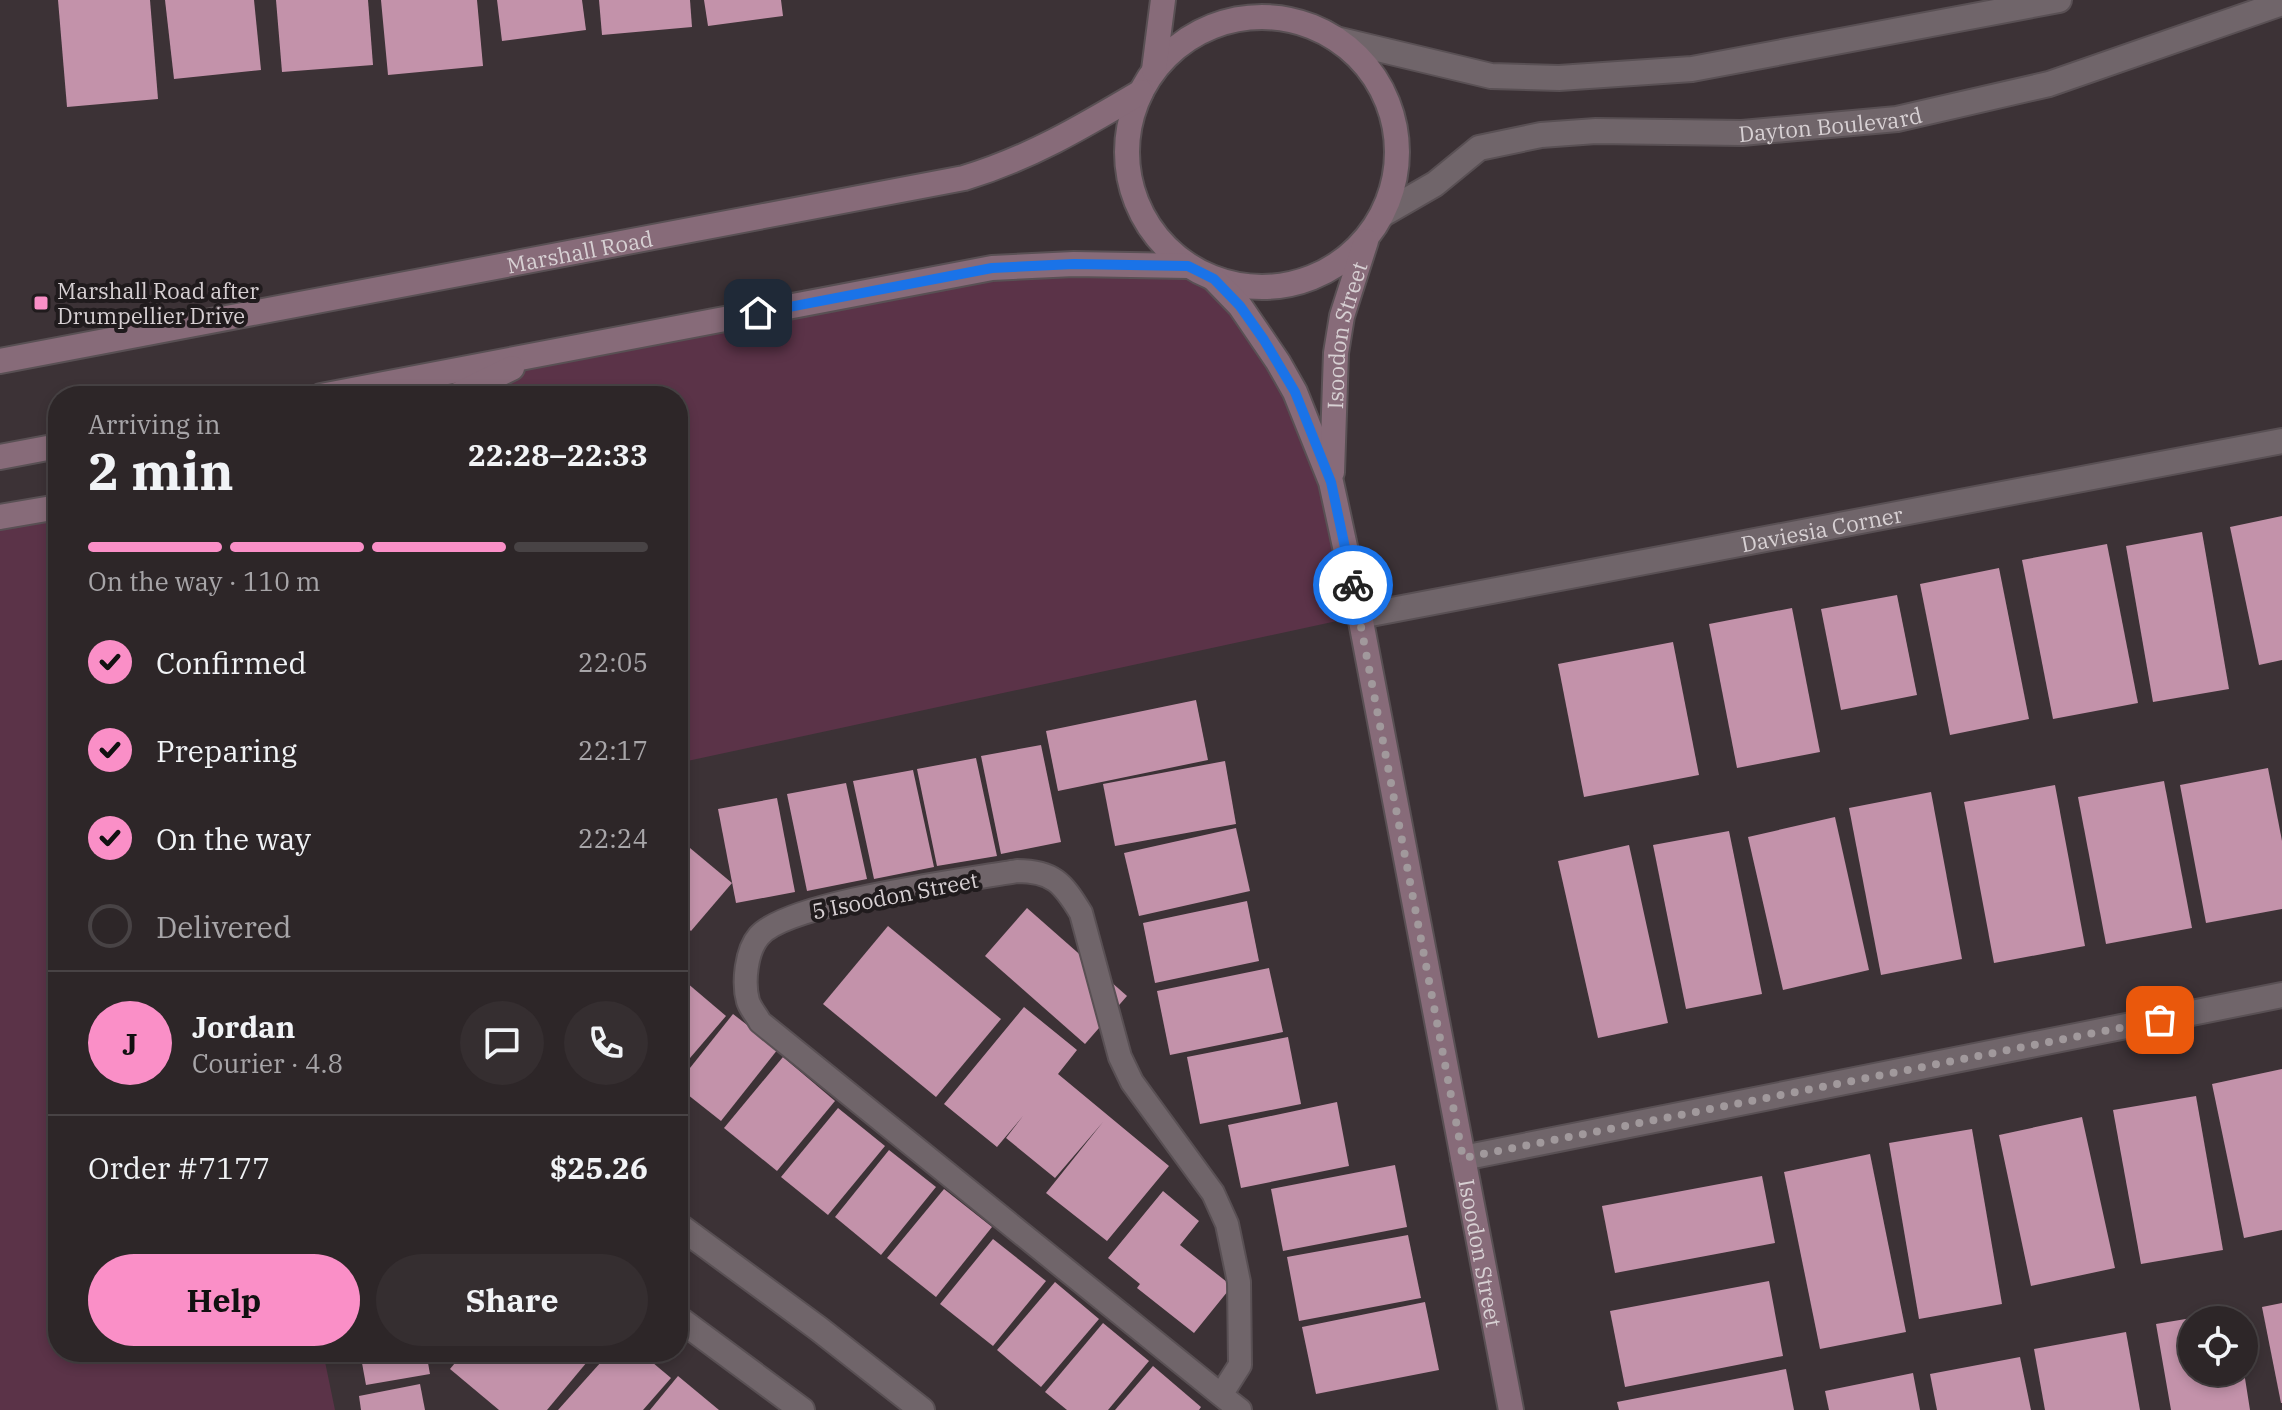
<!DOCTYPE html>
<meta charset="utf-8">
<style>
body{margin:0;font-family:"IBM Plex Serif",serif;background:#352e30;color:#f1f3f6;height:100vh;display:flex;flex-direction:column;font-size:30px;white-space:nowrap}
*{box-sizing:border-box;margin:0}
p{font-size:26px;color:#a7a5a8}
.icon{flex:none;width:44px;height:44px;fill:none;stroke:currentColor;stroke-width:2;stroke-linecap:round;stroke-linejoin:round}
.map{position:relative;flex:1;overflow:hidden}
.side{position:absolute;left:48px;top:386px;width:640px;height:976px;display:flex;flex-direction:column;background:#2d2628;border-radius:32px;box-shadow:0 4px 12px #0003,0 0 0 2px #484345}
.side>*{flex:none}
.buttons{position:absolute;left:2178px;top:1306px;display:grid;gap:16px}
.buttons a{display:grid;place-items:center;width:80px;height:80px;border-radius:50%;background:#2d2628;box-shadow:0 4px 12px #0003,0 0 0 2px #484345;font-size:40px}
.pin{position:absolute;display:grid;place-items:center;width:68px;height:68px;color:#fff;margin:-34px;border-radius:16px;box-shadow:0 4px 12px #0006}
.courier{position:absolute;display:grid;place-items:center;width:80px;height:80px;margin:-40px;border:6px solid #1a73e8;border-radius:50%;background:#fff;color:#222;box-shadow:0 2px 10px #0007}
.overview em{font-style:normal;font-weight:700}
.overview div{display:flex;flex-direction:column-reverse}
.overview{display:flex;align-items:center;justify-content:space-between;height:136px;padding:0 40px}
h1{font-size:52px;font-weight:700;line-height:60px}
.bar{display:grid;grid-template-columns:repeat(4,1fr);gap:12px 8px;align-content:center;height:96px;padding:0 40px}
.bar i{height:10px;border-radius:6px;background:#484345}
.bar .current{background:#fa8fc7}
.bar p{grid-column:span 4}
.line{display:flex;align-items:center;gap:20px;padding:0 40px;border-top:2px solid #484345}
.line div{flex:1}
.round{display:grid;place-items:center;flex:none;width:84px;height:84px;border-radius:42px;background:#352e30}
ol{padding:0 40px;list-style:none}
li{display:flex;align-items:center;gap:24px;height:88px}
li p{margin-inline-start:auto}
li .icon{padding:8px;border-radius:50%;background:#fa8fc7;color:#111;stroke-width:4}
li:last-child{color:#a7a5a8}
li i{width:44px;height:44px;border:4px solid #484345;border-radius:50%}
.cta{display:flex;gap:16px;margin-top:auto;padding:16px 40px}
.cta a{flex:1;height:92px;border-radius:48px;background:#fa8fc7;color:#111;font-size:32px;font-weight:700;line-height:92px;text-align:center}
.cta a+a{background:#352e30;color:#f1f3f6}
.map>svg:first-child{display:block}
</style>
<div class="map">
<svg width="2282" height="1410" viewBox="0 0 2282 1410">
<rect width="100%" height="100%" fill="#3c3236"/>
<g fill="#5b3348">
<path d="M1108,265L1240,286L1295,392L1360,616L678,763V396H455L539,354L978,271Z"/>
<path d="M58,507V1352H323L335,1410H0V519Z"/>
</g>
<g fill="#c392aa">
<path d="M58,0H150L158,99L67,107Z"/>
<path d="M165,0H254L261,70L174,79Z"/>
<path d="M276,0H368L373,65L282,72Z"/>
<path d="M381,0H477L483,66L388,75Z"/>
<path d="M497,0H582L586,30L502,41Z"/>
<path d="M599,0H690L692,27L602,35Z"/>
<path d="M704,0H781L783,16L708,26Z"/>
<path d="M2282,516V660L2259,665L2230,527Z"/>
<path d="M2202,532L2229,689L2153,702L2126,546Z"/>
<path d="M2107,544L2138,703L2053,719L2022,560Z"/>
<path d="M1999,568L2029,719L1950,735L1920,584Z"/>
<path d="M1897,595L1917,695L1841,710L1821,609Z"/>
<path d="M1792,608L1820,752L1737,768L1709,624Z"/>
<path d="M1673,642L1699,775L1584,797L1558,664Z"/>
<path d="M1196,700L1208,760L1058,791L1046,731Z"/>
<path d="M1041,745L1061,842L1001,854L981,756Z"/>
<path d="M976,758L997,856L937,866L917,769Z"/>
<path d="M1225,761L1236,824L1115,846L1103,784Z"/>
<path d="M2268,768L2282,841V909L2206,923L2180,785Z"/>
<path d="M913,770L934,867L874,879L853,781Z"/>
<path d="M2164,781L2192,928L2106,944L2078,797Z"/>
<path d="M846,783L867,879L807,891L787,794Z"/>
<path d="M2055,785L2085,946L1994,963L1964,802Z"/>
<path d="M1931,792L1962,959L1881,975L1849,808Z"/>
<path d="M777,798L795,892L736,903L718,809Z"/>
<path d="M1835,817L1869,970L1783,990L1748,837Z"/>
<path d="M1236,828L1250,891L1139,916L1124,853Z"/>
<path d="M1729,831L1762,994L1686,1009L1653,845Z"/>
<path d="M678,838L732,883L691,931L678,920Z"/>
<path d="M1629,845L1668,1023L1598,1038L1558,861Z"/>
<path d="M1247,901L1259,961L1155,983L1143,923Z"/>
<path d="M1027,908L1127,996L1085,1044L985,956Z"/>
<path d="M888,926L1001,1019L936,1097L823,1004Z"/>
<path d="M1269,968L1283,1032L1170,1055L1157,991Z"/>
<path d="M680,977L726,1016L678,1072V979Z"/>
<path d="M1024,1007L1077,1050L1058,1074L1169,1166L1107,1241L1046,1193L1103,1122L1055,1178L1006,1138L1023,1116L997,1147L944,1104Z"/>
<path d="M733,1014L778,1049L721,1121L678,1087V1083Z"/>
<path d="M1288,1037L1301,1104L1200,1124L1187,1057Z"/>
<path d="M783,1057L835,1101L777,1171L724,1128Z"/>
<path d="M2282,1069V1230L2244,1238L2212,1084Z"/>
<path d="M2196,1096L2223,1250L2141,1264L2113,1110Z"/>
<path d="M1337,1102L1349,1166L1241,1188L1228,1125Z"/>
<path d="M838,1108L885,1146L828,1215L781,1177Z"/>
<path d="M2082,1117L2115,1268L2031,1286L1999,1135Z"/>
<path d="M1972,1129L2002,1304L1919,1319L1889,1143Z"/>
<path d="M889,1150L936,1187L881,1255L835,1217Z"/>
<path d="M1870,1154L1906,1332L1820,1349L1784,1172Z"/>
<path d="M1395,1165L1407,1227L1283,1251L1271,1189Z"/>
<path d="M1762,1176L1775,1243L1615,1273L1602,1206Z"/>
<path d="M944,1189L992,1227L936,1297L887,1258Z"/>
<path d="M1163,1191L1199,1221L1180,1245L1232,1286L1194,1333L1137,1288L1140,1284L1108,1258Z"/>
<path d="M1408,1235L1421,1298L1299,1321L1287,1257Z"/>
<path d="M993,1239L1046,1281L993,1346L940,1304Z"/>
<path d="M1769,1281L1783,1356L1625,1387L1610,1311Z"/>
<path d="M1055,1282L1099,1319L1041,1387L997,1350Z"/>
<path d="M1425,1302L1439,1370L1316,1394L1302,1327Z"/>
<path d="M2282,1303V1403H2281L2262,1307Z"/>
<path d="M2233,1311L2235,1320H2192V1372H2244L2250,1410H2171L2156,1324Z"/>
<path d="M1103,1323L1149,1361L1108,1410H1067L1045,1392Z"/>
<path d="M2126,1332L2140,1410H2045L2034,1349Z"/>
<path d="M360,1352H426L430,1374L366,1385Z"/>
<path d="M464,1352H575L587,1362L547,1410H499L450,1369Z"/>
<path d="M610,1352H640L671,1378L643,1410H558Z"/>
<path d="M2020,1357L2031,1410H1937L1930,1374Z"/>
<path d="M1153,1366L1201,1407L1199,1410H1115Z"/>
<path d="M1786,1369L1794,1410H1619L1617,1402Z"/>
<path d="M1913,1373L1920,1410H1829L1825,1391Z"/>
<path d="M678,1376L719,1410H650Z"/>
<path d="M420,1384L425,1410H361L359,1396Z"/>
</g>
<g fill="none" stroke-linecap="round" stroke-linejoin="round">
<defs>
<path id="lane" d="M1221,1395L1240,1365L1239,1282L1227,1224L1213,1193L1132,1082L1120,1057L1081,913C1063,883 1053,871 1017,871C966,880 788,902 759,936C746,951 743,983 748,1001C750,1008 757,1016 760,1022L1221,1395L1240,1410"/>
<g id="street">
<path d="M1336,39L1491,76L1559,78L1692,69L2059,0"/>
<path id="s1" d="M1383,214L1435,184L1479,148L1541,135L1596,131L1742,133L1897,119L2049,84L2282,3"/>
<path id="s2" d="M1360,616L2282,441"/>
<path d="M1463,1158L2282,995"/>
<path d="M678,1225L819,1329L922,1410"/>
<path d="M678,1318L802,1410"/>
</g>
<g id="secondary">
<circle cx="1262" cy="152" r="135"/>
<path d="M1154,70L1163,0"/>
<path id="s3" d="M1214,279L1240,306L1278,362L1295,392L1331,482L1360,616L1511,1410"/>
<path id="s4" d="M0,361L964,178C1030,158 1082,127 1141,92"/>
<path d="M321,396L992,268L1074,264L1188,266"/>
<path d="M455,396L512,368"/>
<path d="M0,457L58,446"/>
<path id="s5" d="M1332,472L1336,353L1342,316L1366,241"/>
<path d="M0,517L58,507"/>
</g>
</defs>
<use href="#lane" stroke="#595054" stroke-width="26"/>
<use href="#street" stroke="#595054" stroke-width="28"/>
<use href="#secondary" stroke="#595054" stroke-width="28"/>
<use href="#lane" stroke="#70656a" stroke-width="22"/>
<use href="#street" stroke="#70656a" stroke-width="24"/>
<use href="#secondary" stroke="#876b79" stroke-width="24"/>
</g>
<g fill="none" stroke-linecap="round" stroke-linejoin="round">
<path stroke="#a1999c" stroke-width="8" stroke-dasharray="0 14.4" d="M1353,585L1463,1158L2160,1020"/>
<path stroke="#1a73e8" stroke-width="10" d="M758,313L992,268L1074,264L1188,266L1214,279L1240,306L1264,340L1295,392L1331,482L1353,585"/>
</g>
<rect fill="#fa8fc7" stroke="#201b1d" stroke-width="3" x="33" y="295" width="16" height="16" rx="4"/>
<g text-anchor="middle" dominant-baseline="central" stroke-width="8" stroke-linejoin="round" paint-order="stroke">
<g font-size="22" fill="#d7d0d3" stroke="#201b1d">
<text stroke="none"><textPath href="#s1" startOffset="470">Dayton Boulevard</textPath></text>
<text stroke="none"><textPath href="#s4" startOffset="590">Marshall Road</textPath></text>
<text stroke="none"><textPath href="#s5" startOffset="138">Isoodon Street</textPath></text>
<text stroke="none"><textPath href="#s2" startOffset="470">Daviesia Corner</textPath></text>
<text transform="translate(895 895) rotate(-11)">5 Isoodon Street</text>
<text stroke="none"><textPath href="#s3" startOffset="1022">Isoodon Street</textPath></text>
</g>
<g font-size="22" fill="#d7d0d3" stroke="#201b1d" text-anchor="start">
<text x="57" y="290">Marshall Road after<tspan x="57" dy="25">Drumpellier Drive</tspan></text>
</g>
</g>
</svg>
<div class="buttons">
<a><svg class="icon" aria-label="locate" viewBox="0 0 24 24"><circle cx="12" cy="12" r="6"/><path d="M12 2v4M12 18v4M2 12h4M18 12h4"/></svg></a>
</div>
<div class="pin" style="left:2160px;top:1020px;background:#ea580c"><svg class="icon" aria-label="bag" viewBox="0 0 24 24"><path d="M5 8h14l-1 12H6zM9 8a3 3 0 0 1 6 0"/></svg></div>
<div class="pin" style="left:758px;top:313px;background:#1f2937"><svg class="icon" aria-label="home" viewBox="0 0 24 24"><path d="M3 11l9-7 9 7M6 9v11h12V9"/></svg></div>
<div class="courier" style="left:1353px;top:585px"><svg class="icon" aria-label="bike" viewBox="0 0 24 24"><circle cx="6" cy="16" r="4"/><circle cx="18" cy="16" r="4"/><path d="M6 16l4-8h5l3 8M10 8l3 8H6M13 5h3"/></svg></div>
<section class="side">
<div class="overview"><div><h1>2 min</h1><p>Arriving in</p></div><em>22:28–22:33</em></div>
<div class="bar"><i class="current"></i><i class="current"></i><i class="current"></i><i></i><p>On the way · 110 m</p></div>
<ol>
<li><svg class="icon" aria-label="check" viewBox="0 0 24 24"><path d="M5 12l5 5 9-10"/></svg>Confirmed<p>22:05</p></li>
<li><svg class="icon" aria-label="check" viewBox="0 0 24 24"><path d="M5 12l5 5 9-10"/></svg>Preparing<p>22:17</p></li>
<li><svg class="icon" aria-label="check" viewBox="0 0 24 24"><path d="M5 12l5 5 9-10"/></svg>On the way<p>22:24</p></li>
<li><i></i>Delivered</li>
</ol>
<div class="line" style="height:144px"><b class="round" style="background:#fa8fc7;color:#111">J</b><div><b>Jordan</b><p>Courier · 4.8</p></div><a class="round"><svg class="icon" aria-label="chat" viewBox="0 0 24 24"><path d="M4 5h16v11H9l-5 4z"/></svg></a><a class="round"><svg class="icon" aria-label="phone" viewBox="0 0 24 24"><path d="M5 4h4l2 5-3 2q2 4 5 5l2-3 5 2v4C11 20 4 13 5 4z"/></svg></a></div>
<div class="line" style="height:104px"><div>Order #7177</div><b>$25.26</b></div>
<div class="cta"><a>Help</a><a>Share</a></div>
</section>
</div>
